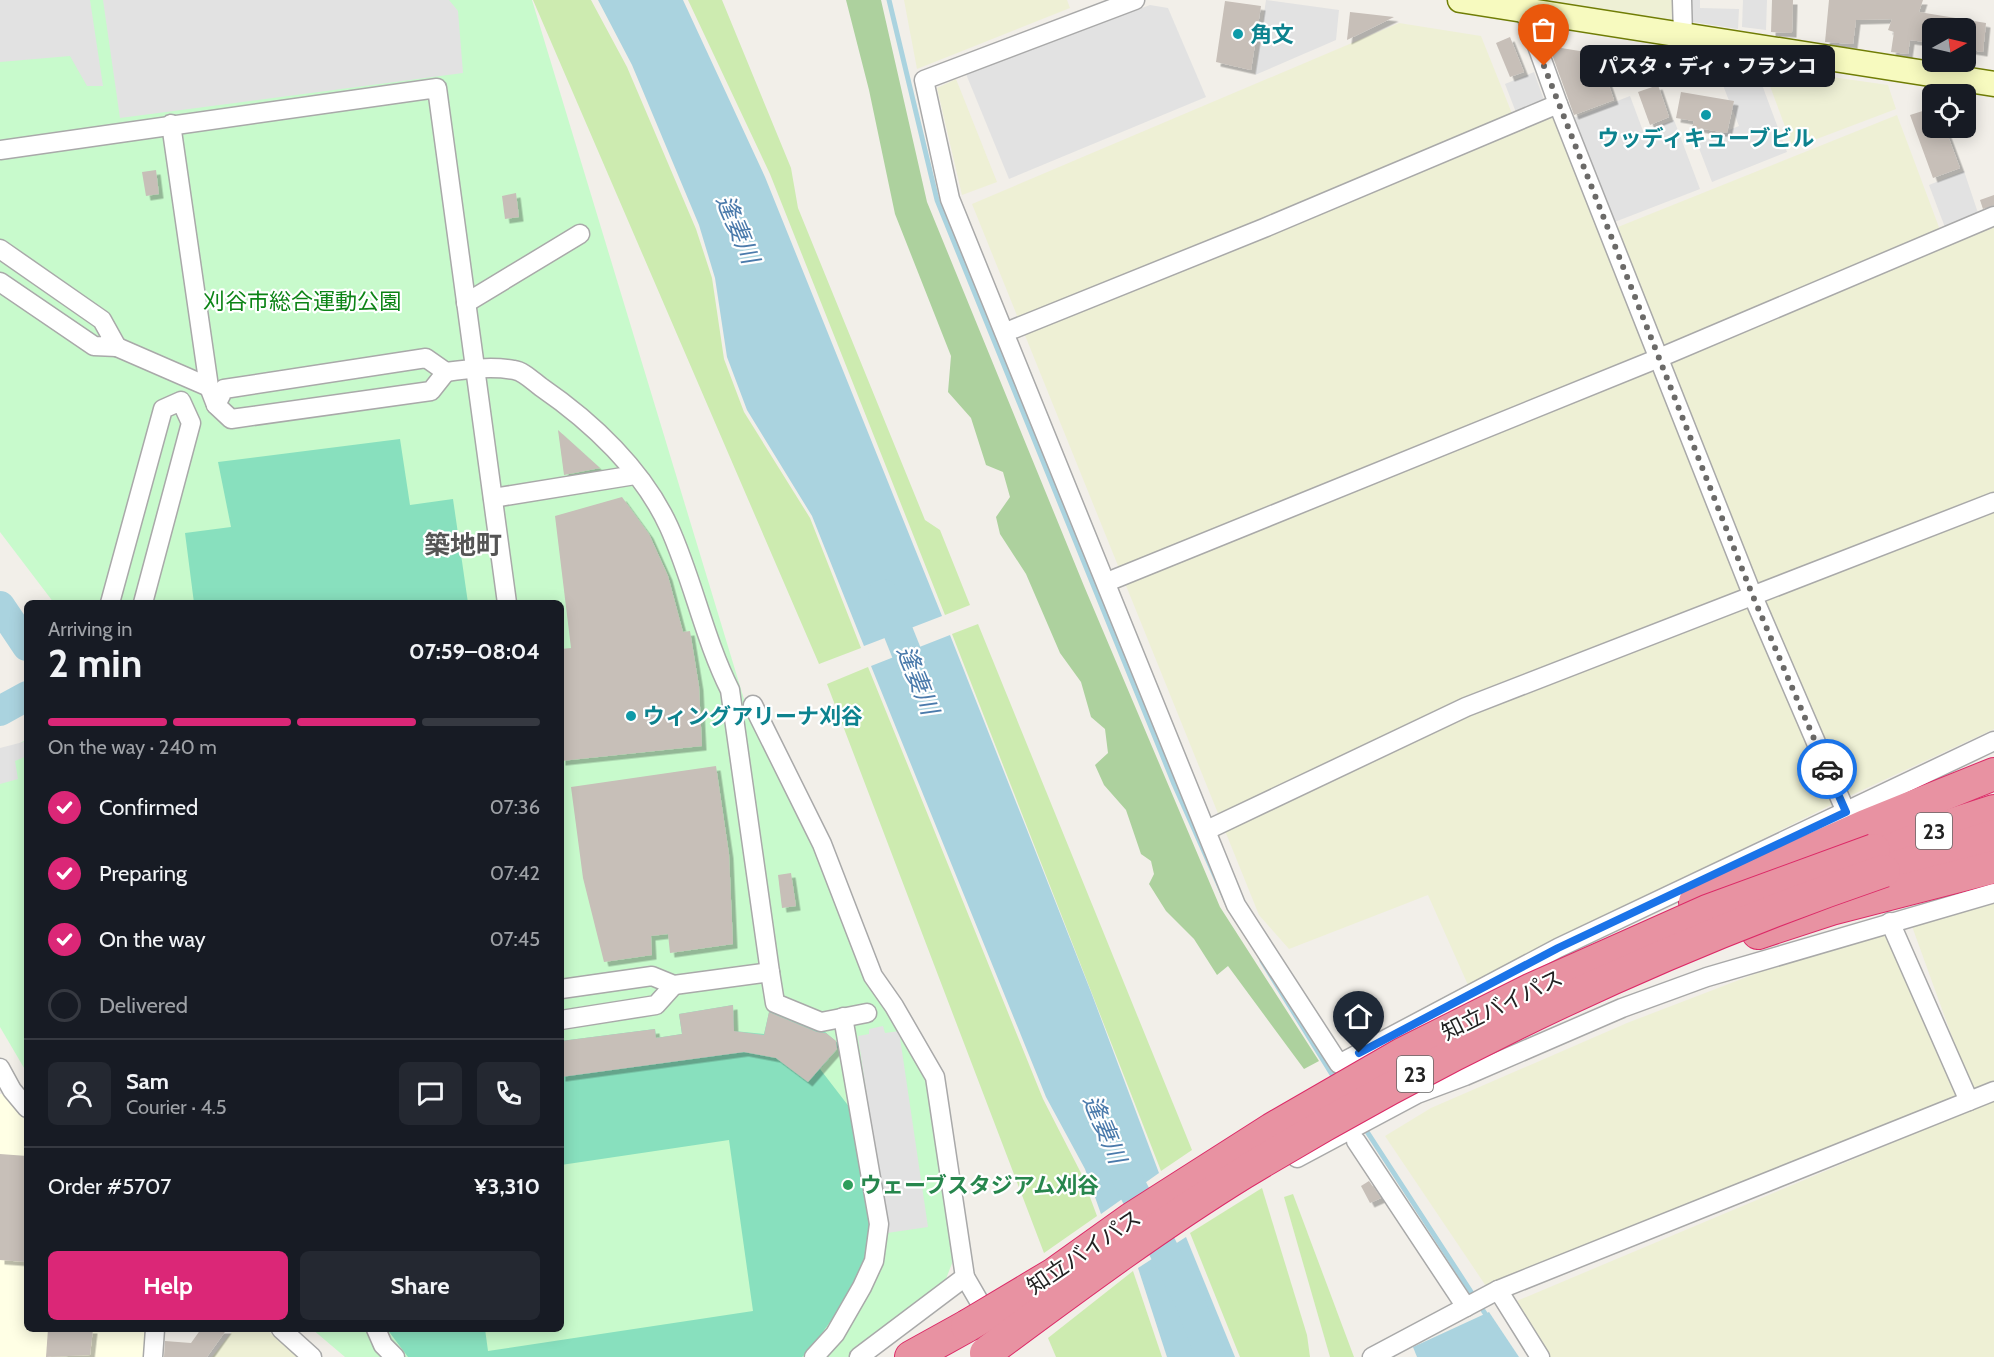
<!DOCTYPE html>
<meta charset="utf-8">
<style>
body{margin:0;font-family:Cabin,"Noto Sans JP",sans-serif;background:#242831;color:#f1f3f6;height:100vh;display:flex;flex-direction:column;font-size:22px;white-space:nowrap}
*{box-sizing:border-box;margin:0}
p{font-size:20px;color:#9ea1a6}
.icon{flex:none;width:33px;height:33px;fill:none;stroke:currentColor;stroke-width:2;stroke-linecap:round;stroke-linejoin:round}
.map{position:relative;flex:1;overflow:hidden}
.side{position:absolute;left:24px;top:600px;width:540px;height:732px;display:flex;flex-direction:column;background:#171b24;border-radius:9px;box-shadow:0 3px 15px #0003}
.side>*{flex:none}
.needle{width:39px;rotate:82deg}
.tools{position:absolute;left:1922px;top:18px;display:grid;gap:12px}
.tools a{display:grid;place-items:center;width:54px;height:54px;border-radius:9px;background:#171b24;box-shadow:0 3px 15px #0003;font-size:30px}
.pin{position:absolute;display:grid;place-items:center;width:51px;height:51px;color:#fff;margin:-62px -26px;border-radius:50% 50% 50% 0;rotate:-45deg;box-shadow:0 0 6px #0007}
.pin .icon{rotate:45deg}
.courier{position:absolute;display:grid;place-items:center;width:60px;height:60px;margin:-30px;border:4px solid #1a73e8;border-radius:50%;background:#fff;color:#222;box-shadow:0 2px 8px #0007}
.bubble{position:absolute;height:42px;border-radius:9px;background:#171b24;box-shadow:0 3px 15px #0003;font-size:20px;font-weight:700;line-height:42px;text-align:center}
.overview em{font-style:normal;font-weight:700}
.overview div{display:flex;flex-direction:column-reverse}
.overview{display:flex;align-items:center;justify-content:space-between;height:102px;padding:0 24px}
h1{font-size:39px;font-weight:700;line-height:45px}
.bar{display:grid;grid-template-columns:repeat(4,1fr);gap:9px 6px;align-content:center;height:72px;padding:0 24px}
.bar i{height:8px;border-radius:4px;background:#363941}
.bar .active{background:#db2777}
.bar p{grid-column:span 4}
.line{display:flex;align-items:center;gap:15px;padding:0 24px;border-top:2px solid #363941}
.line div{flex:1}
.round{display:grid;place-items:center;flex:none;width:63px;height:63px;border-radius:9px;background:#242831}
ol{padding:0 24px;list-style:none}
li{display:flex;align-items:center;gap:18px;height:66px}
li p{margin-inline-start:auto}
li .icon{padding:6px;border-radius:50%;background:#db2777;color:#fff;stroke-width:4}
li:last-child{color:#9ea1a6}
li i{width:33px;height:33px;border:3px solid #363941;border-radius:50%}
.cta{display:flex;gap:12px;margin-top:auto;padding:12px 24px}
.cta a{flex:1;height:69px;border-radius:9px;background:#db2777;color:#fff;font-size:24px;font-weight:700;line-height:69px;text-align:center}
.cta a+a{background:#242831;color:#f1f3f6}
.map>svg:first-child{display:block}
</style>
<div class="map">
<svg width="1994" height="1357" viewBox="0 0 1994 1357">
<defs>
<filter id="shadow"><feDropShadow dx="4.5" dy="4.5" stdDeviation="0" flood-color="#0004"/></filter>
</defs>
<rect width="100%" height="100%" fill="#f2efe9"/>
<path fill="#ffffe5" d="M0,1094H4L27,1123V1329H146L145,1357H0Z"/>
<g fill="#eef0d5">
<path d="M904,0H1067L1070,8L917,69Z"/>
<path d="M1549,0H1673V21Z"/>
<path d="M1399,23L1481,36L1519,131L1555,116L1603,233L1897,115L1946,246L1994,227V729L1841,800L1468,985L1428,895L1289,949L1259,915L972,204Z"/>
<path d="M1763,67L1888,85L1896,109L1793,148Z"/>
<path d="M956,79L997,182L962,195L937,88Z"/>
<path d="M1994,901V1083L1972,1092L1909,918Z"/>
<path d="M1890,922L1960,1098L1492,1295L1385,1136L1431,1108L1627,1023Z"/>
<path d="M1994,1100V1357H1548L1512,1303Z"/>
<path d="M234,1329H266L298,1357H212Z"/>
</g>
<g fill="#cdebb0">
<path d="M533,0H591L627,67L696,229L712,278L724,359L744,412L810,518L861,648L819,664Z"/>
<path d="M688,0H722L791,168L798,208L925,520L940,530L970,605L945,615L770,174Z"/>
<path d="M978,624L1192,1150L1161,1171L952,634Z"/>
<path d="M868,667L1043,1099L1081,1173L1097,1216L1044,1253L827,684Z"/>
<path d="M1262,1188L1307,1335L1310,1357H1240L1190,1233Z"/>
<path d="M1293,1194L1354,1357H1330L1284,1197Z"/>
<path d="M1133,1271L1162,1357H1056L1048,1338Z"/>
</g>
<path fill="#add19e" d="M846,0H881L927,202L1084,586L1220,907L1319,1061L1304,1069L1228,966L1217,975L1194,939L1166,911L1149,884L1154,874L1151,861L1141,854L1126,810L1104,785L1095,765L1108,753L1105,729L1091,717L1081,682L1060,653L1026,574L1000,534L996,517L1010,497L1003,472L986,465L971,418L948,392L951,356L895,214L869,90Z"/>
<g fill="#c8facc">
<path d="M0,0H532L750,719L928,1077L956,1253L944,1284L852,1357H345L312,1329H561V603H54L0,532Z"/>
<path d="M27,739V1073L0,1027V755Z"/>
</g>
<g fill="#88e0be">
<path d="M400,439L410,505L453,499L468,603H194L185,533L231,527L218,462Z"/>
<path d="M733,1005L734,1031L764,1034L770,1008L824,1031L840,1045L820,1069L857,1117L872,1219L869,1259L846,1300L809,1351L802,1357H408L387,1329H485L488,1351L753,1311L729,1140L561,1165V1041L655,1029L656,1038L682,1034L679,1014Z"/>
</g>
<g fill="#e2e2e2">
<path d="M0,0H90L103,86H87L70,56L0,62Z"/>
<path d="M103,0H449L458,11L463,73L120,118Z"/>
<path d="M1266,0L1339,10L1336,40L1255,75Z"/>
<path d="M1686,0H1700V8L1739,9L1738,29L1687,21Z"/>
<path d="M1743,0H1767L1766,30L1742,27Z"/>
<path d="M1150,5L1168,8L1206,97L1009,179L966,74Z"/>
<path d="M1713,60L1755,66L1787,152L1712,182L1697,143L1739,126Z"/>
<path d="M1534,72L1545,103L1517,115L1505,84Z"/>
<path d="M1630,96L1643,131L1674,120L1700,189L1612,223L1571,119Z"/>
<path d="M1964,171L1979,216L1946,230L1929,185Z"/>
<path d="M27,741V756L15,761L18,779L0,784V748Z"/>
<path d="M883,1026L885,1033L899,1031L928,1227L887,1233L858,1036L869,1034V1029Z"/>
</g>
<g fill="#aad3df">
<path d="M598,0H683L765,177L942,616L864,646L812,516L747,410L727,357L715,278L699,225L632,65Z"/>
<path d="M950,635L1091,992L1159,1173L1101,1214L1085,1169L1046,1097L871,666Z"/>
<path d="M1186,1237L1235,1357H1167L1138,1268Z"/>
<path d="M1489,1312L1519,1357H1417L1413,1347Z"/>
</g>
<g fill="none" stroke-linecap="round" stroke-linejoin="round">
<g stroke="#aad3df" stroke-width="5">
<path d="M889,0L937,200L1174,784L1230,910"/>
<path d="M1262,961L1336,1081"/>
<path d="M1364,1127L1488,1318"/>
</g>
<g stroke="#aad3df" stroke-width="30">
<path d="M883,594L921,689"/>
<path d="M0,606L27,646"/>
<path d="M0,711L27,696"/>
<path d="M1115,1154L1190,1302L1211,1357"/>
</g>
</g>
<g fill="#c7bfb8" filter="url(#shadow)">
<path d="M1772,0H1793L1792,33L1771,32Z"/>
<path d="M1829,0H1923L1919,12L1986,23L1983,52L1965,49V28H1932V43L1910,40L1908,54L1891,52L1894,32L1888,30L1892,19L1856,20L1853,44L1825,42Z"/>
<path d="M1225,1L1261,6L1251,70L1216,62Z"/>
<path d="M1350,12L1394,17L1347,40Z"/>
<path d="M1510,37L1524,72L1510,77L1496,43Z"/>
<path d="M1549,46L1598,54L1614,100L1574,115Z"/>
<path d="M1658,85L1669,117L1650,125L1638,92Z"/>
<path d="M1681,92L1734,101L1727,133L1692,127L1694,121L1676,118Z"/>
<path d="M1932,108V128H1945L1960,168L1933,178L1910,115Z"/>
<path d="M156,170L159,194L146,196L142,172Z"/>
<path d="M516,193L519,217L505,219L502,196Z"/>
<path d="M1994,195V205L1983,209L1980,200Z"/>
<path d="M558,430L600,468L564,475Z"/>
<path d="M622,497L649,534L668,576L683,632L690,631L699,686L702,746L561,761V649L571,648L555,516Z"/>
<path d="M716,766L729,854L733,944L670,953L668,934L651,936L652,955L604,962L583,878L571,787Z"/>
<path d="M791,873L796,906L782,908L778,875Z"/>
<path d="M733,1005L734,1031L764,1035L769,1012L817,1032L826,1033L836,1041L837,1049L808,1082L776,1058L744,1052L561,1077V1041L655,1029L656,1038L682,1034L679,1014Z"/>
<path d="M0,1154L27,1156V1262L0,1260Z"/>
<path d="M1369,1181L1381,1198L1370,1203L1361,1186Z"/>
<path d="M48,1329H93L90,1355L46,1357Z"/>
<path d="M201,1329H227L207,1357H164L165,1341L191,1343Z"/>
</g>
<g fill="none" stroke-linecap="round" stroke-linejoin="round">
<defs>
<g id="street">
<path d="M1135,0L924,80L950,199L1236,905L1339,1064L1558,948L1994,741"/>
<path d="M1682,0L1683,35"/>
<path d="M1524,10L1558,104L1752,594L1846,812"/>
<path d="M171,124L209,387L216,405"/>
<path d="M0,150L437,88L507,603"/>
<path d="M0,249L102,320L117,347L94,346L0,282"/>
<path d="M466,303L580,234"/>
<path d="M1006,332L1264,228L1558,104"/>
<path d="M117,347L209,387"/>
<path d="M426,358L446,372L431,391L231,419L216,405L224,389Z"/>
<path d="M446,372C468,369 492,366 514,370C523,371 533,381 541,387C592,422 643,470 669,527C693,580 704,638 730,690L770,972"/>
<path d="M493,498L635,475"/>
<path d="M1107,582L1659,358L1994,216"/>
<path d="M110,603L163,409L181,401L191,423L143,603"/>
<path d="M753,705L822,844L873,976L894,1006L935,1077L965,1277L983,1308"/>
<path d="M1207,830L1466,707L1994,502"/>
<path d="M1890,922L1969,1101"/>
<path d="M561,989L652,976L674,985L770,972L775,1003L821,1022L867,1013"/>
<path d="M561,1020L656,1005L674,985"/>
<path d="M0,1068L12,1090L27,1108"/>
<path d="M1356,1141L1466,1307L1372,1357"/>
<path d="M1297,1158L1417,1094L1465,1076L1622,1008L1707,977L1994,893"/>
<path d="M1498,1290L1540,1357"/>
<path d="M1466,1307L1498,1290L1994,1091"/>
<path d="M281,1329L312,1357"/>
<path d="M376,1329L383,1345L395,1357"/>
<path d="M153,1357L155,1329"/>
<path d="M814,1357L835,1334L862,1287L874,1261L879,1224L843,1017"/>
<path d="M859,1357L965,1277"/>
</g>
<path id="secondary" d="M1460,0L1994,84"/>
<g id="highway">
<path d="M1874,850L1994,811"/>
<path d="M1884,871L1994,836"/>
<path d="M1695,902L1865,826L1994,774"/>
<path d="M1758,933L1831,909L1994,867"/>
<path d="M911,1357L967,1326"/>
</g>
</defs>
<use href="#street" stroke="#a9a9a9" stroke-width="21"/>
<use href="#secondary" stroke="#707d05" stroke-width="27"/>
<use href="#highway" stroke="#dc2a67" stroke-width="34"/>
<use href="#street" stroke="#fff" stroke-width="18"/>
<use href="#secondary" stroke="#f7fabf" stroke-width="24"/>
<use href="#highway" stroke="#e892a2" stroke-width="32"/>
<defs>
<g id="highway-bridge">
<path d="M967,1326L1054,1274L1131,1219L1272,1129L1402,1054L1532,989L1707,911L1874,850"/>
<path d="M986,1353C1070,1291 1154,1228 1243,1173C1446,1050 1659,948 1884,871"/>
</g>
</defs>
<use href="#highway-bridge" stroke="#dc2a67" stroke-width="34" stroke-linecap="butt"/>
<use href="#highway-bridge" stroke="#e892a2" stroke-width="32"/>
</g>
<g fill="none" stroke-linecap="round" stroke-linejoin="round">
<path stroke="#6b6a68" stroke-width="6" stroke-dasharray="0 10.8" d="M1544,66L1752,594L1827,769"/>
<path stroke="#1a73e8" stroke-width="8" d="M1359,1053L1558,948L1846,812L1827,769"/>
</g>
<g fill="#0f9aa8" stroke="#fff" stroke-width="2">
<circle cx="1238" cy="34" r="6"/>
<circle cx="1706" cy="115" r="6"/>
<circle cx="631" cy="716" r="6"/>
</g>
<circle fill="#2e9e5b" stroke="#fff" stroke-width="2" cx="848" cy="1185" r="6"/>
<g text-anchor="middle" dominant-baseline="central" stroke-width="4.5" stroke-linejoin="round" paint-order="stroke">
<g fill="#fff" stroke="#646464" stroke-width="1.5">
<rect x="1916" y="813" width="36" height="36" rx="4.5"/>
<rect x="1397" y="1056" width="36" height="36" rx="4.5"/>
</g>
<g font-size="21" font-weight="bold" fill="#222">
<text x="1934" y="831">23</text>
<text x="1415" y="1074">23</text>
</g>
<g font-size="22" font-weight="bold" fill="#0d838f" stroke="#fff" text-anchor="start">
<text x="1250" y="34">角文</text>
<text x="1706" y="138" text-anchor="middle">ウッディキューブビル</text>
<text x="643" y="716">ウィングアリーナ刈谷</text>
</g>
<g font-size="22" fill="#0c8416" stroke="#fff">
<text x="302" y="301">刈谷市総合運動公園</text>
</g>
<g font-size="22" fill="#222" stroke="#fff">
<text transform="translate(1502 1005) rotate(-26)">知立バイパス</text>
<text transform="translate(1084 1252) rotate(-34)">知立バイパス</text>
</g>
<g font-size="22" font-weight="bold" fill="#27864d" stroke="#fff" text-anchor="start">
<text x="860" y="1185">ウェーブスタジアム刈谷</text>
</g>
<g font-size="24" font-style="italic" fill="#4a7aab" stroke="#fff">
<text transform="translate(738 229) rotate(67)">逢妻川</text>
<text transform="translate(918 680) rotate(68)">逢妻川</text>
<text transform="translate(1105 1129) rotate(67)">逢妻川</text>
</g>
<g font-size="26" font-weight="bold" fill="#555" stroke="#fff">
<text x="463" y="545">築地町</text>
</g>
</g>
</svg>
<div class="tools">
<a><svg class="needle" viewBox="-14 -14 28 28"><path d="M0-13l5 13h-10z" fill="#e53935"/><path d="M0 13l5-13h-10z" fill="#9ea1a6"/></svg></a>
<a><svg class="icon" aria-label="locate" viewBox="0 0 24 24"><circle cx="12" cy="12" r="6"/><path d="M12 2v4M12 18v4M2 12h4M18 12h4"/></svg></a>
</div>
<div class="pin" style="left:1544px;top:66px;background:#ea580c"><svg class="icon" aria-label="bag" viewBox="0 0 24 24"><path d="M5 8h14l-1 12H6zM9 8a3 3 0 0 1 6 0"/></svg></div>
<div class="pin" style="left:1359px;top:1053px;background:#1f2937"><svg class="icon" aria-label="home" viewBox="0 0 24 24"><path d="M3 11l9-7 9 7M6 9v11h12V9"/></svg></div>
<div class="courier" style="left:1827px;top:769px"><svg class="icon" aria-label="car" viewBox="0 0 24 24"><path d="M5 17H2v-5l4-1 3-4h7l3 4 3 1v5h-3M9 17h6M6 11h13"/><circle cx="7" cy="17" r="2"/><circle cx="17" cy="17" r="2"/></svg></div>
<div class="bubble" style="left:1580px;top:45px;width:255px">パスタ・ディ・フランコ</div>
<section class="side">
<div class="overview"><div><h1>2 min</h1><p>Arriving in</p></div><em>07:59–08:04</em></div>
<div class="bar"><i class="active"></i><i class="active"></i><i class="active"></i><i></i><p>On the way · 240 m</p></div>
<ol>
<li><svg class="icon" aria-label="check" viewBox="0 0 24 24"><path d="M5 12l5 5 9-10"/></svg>Confirmed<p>07:36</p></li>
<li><svg class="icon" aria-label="check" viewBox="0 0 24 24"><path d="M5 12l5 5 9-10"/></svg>Preparing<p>07:42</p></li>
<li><svg class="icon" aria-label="check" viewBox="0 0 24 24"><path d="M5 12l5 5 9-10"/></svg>On the way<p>07:45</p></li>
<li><i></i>Delivered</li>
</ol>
<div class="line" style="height:108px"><a class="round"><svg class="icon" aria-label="person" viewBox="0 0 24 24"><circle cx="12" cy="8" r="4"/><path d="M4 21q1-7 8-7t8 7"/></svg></a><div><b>Sam</b><p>Courier · 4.5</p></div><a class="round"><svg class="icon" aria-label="chat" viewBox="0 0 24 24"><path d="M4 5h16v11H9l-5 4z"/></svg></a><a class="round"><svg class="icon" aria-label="phone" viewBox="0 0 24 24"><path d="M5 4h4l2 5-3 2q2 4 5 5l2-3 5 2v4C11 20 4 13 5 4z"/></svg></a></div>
<div class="line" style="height:78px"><div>Order #5707</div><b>¥3,310</b></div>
<div class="cta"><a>Help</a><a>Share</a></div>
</section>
</div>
